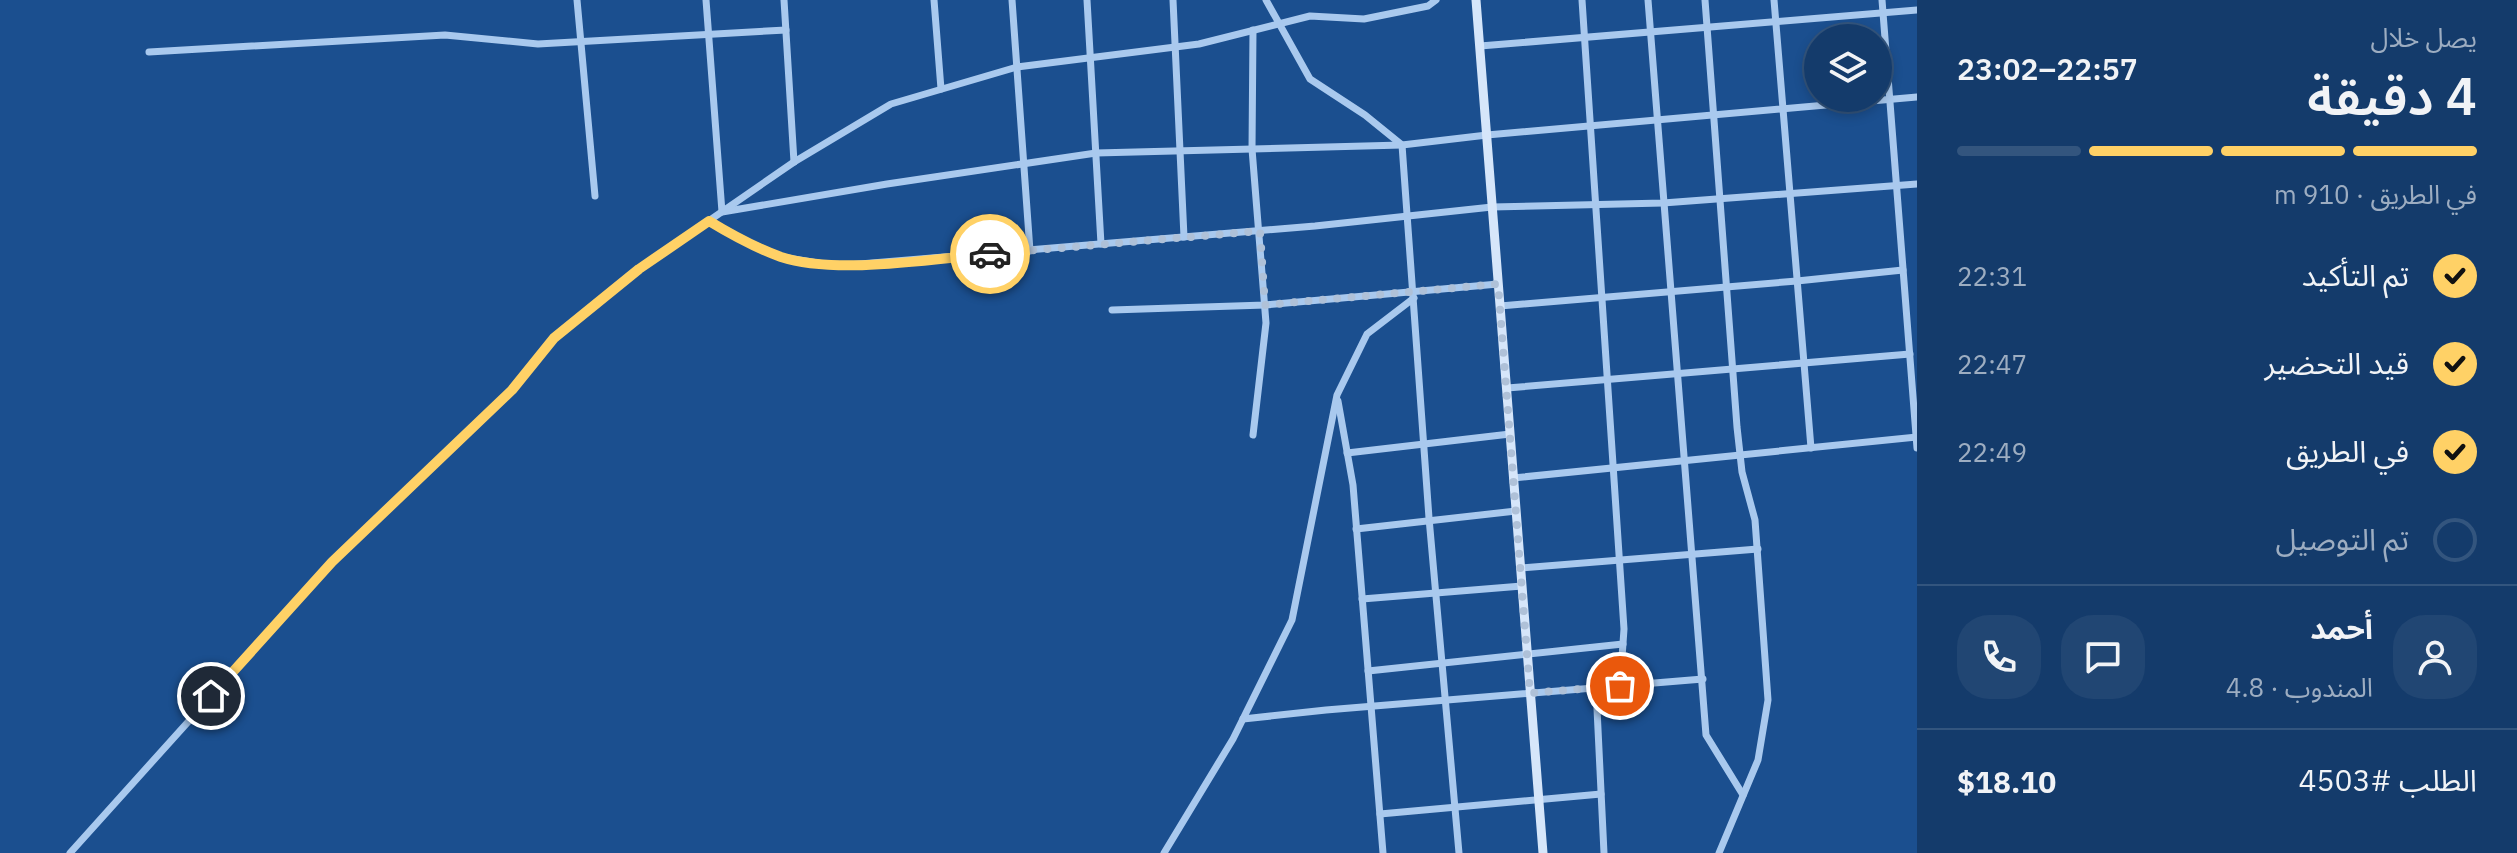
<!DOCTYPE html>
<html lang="ar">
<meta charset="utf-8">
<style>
body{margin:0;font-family:"IBM Plex Sans","Noto Sans Arabic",sans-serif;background:#214673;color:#f1f3f6;direction:rtl;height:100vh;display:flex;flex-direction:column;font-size:30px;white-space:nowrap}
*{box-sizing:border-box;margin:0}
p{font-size:26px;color:#9dadc1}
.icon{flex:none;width:44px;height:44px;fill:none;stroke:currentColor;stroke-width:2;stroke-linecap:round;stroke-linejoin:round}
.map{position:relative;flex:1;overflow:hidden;direction:ltr}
.panel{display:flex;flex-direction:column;background:#143b6b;width:600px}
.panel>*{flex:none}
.tools{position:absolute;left:1804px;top:24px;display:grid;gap:16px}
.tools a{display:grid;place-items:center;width:88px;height:88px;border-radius:50%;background:#143b6b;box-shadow:0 4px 12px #0003,0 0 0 2px #33557e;font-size:40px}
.pin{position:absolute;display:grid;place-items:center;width:68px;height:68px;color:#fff;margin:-34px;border:4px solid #fff;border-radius:50%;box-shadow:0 2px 8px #0007}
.courier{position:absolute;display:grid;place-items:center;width:80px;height:80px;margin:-40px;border:6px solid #ffd166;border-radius:50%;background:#fff;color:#222;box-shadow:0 2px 10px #0007}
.overview em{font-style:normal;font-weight:600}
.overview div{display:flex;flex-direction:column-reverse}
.overview{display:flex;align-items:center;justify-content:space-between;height:136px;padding:0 40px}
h1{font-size:52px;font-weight:600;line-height:60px}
.bar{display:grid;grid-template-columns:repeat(4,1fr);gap:12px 8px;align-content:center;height:96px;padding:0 40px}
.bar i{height:10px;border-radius:6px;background:#33557e}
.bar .on{background:#ffd166}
.bar p{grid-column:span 4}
.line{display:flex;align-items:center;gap:20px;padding:0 40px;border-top:2px solid #33557e}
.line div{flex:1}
.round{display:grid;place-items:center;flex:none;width:84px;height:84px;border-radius:32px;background:#214673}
ol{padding:0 40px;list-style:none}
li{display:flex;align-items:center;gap:24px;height:88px}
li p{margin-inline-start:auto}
li .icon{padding:8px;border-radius:50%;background:#ffd166;color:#111;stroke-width:4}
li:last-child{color:#9dadc1}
li i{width:44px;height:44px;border:4px solid #33557e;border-radius:50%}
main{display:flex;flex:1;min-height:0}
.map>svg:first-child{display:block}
</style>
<main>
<section class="panel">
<div class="overview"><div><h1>4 دقيقة</h1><p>يصل خلال</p></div><em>22:57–23:02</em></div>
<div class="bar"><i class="on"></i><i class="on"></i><i class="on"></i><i></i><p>في الطريق · 910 m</p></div>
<ol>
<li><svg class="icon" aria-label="check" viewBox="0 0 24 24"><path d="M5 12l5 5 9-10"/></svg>تم التأكيد<p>22:31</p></li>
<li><svg class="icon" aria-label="check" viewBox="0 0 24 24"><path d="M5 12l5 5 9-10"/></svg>قيد التحضير<p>22:47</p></li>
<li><svg class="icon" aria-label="check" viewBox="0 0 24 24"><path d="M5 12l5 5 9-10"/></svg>في الطريق<p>22:49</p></li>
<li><i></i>تم التوصيل</li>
</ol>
<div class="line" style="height:144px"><a class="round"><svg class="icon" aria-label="person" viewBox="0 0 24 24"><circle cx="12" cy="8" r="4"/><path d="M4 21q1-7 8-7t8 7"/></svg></a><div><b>أحمد</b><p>المندوب · 4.8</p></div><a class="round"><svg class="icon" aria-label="chat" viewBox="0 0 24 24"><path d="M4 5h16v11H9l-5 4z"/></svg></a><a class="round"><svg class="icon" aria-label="phone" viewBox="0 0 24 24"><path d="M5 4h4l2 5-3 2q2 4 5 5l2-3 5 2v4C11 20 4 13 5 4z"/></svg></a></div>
<div class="line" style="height:104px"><div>الطلب #4503</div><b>$18.10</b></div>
</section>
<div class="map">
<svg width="1917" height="853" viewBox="0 0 1917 853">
<rect width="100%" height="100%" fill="#1b4f8f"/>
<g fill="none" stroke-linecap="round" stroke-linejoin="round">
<g stroke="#a9c9ee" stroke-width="7">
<path d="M577,0L595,196"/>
<path d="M706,0L722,212L887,184L1096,153L1402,145L1487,135L1917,97"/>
<path d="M784,0L794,162"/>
<path d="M934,0L941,89"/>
<path d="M1012,0L1030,251"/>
<path d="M1087,0L1101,244"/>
<path d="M1173,0L1184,237"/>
<path d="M1266,0L1310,79L1365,115L1402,145L1429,518L1459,853"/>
<path d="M1582,0L1624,629L1620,686"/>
<path d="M1648,0L1706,735L1743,795"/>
<path d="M1705,0L1737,427L1742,472L1755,520L1768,700L1758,760L1719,853"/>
<path d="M1774,0L1811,448"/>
<path d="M1882,0L1917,448"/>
<path d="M1253,30L1252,149L1266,323L1253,435"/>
<path d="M1480,46L1917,10"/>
<path d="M149,52L445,35L538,44L786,30"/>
<path d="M709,221L736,237L782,257L836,266L1315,226L1492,207L1663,203L1917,184"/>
<path d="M1500,306L1797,281L1903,270"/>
<path d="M1112,310L1265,305L1498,284"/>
<path d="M1507,388L1910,354"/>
<path d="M1338,401L1353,485L1383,853"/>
<path d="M1347,453L1510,434"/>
<path d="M1513,478L1917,437"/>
<path d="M1356,529L1516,511"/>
<path d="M1520,568L1758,549"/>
<path d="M1362,599L1522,586"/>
<path d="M1368,671L1623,644"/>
<path d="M1596,688L1604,853"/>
<path d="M1243,719L1326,710L1703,679"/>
<path d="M1380,814L1601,794"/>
<path d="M70,853L332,562L512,390L554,338L639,269L794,162L891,104L1017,67L1199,44L1310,16L1364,19L1428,6L1436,0"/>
<path d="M1164,853L1233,739L1292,620L1337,395L1367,334L1414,298"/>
</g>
<path stroke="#d6e6fa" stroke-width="9" d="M1476,0L1543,853"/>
</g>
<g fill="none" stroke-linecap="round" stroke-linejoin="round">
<path stroke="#afc1d8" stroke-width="8" stroke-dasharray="0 14.4" d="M990,254L1260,231L1265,305L1498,284L1530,693L1620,686"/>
<path stroke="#ffd166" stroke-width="10" d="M211,696L332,562L512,390L554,338L639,269L709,221C732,235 756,248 781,257C836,275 931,259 990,254"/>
</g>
</svg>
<div class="tools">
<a><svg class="icon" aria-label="layers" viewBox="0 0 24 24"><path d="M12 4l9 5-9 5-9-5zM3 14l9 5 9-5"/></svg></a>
</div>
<div class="pin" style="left:1620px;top:686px;background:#ea580c"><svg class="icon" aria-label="bag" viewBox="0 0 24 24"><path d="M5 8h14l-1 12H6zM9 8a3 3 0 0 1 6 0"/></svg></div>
<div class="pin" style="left:211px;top:696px;background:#1f2937"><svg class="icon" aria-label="home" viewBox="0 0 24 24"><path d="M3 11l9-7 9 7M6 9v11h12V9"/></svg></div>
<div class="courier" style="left:990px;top:254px"><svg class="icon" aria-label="car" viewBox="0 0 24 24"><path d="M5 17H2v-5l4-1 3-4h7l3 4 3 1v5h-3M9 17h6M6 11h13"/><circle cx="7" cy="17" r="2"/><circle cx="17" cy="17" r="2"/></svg></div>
</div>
</main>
